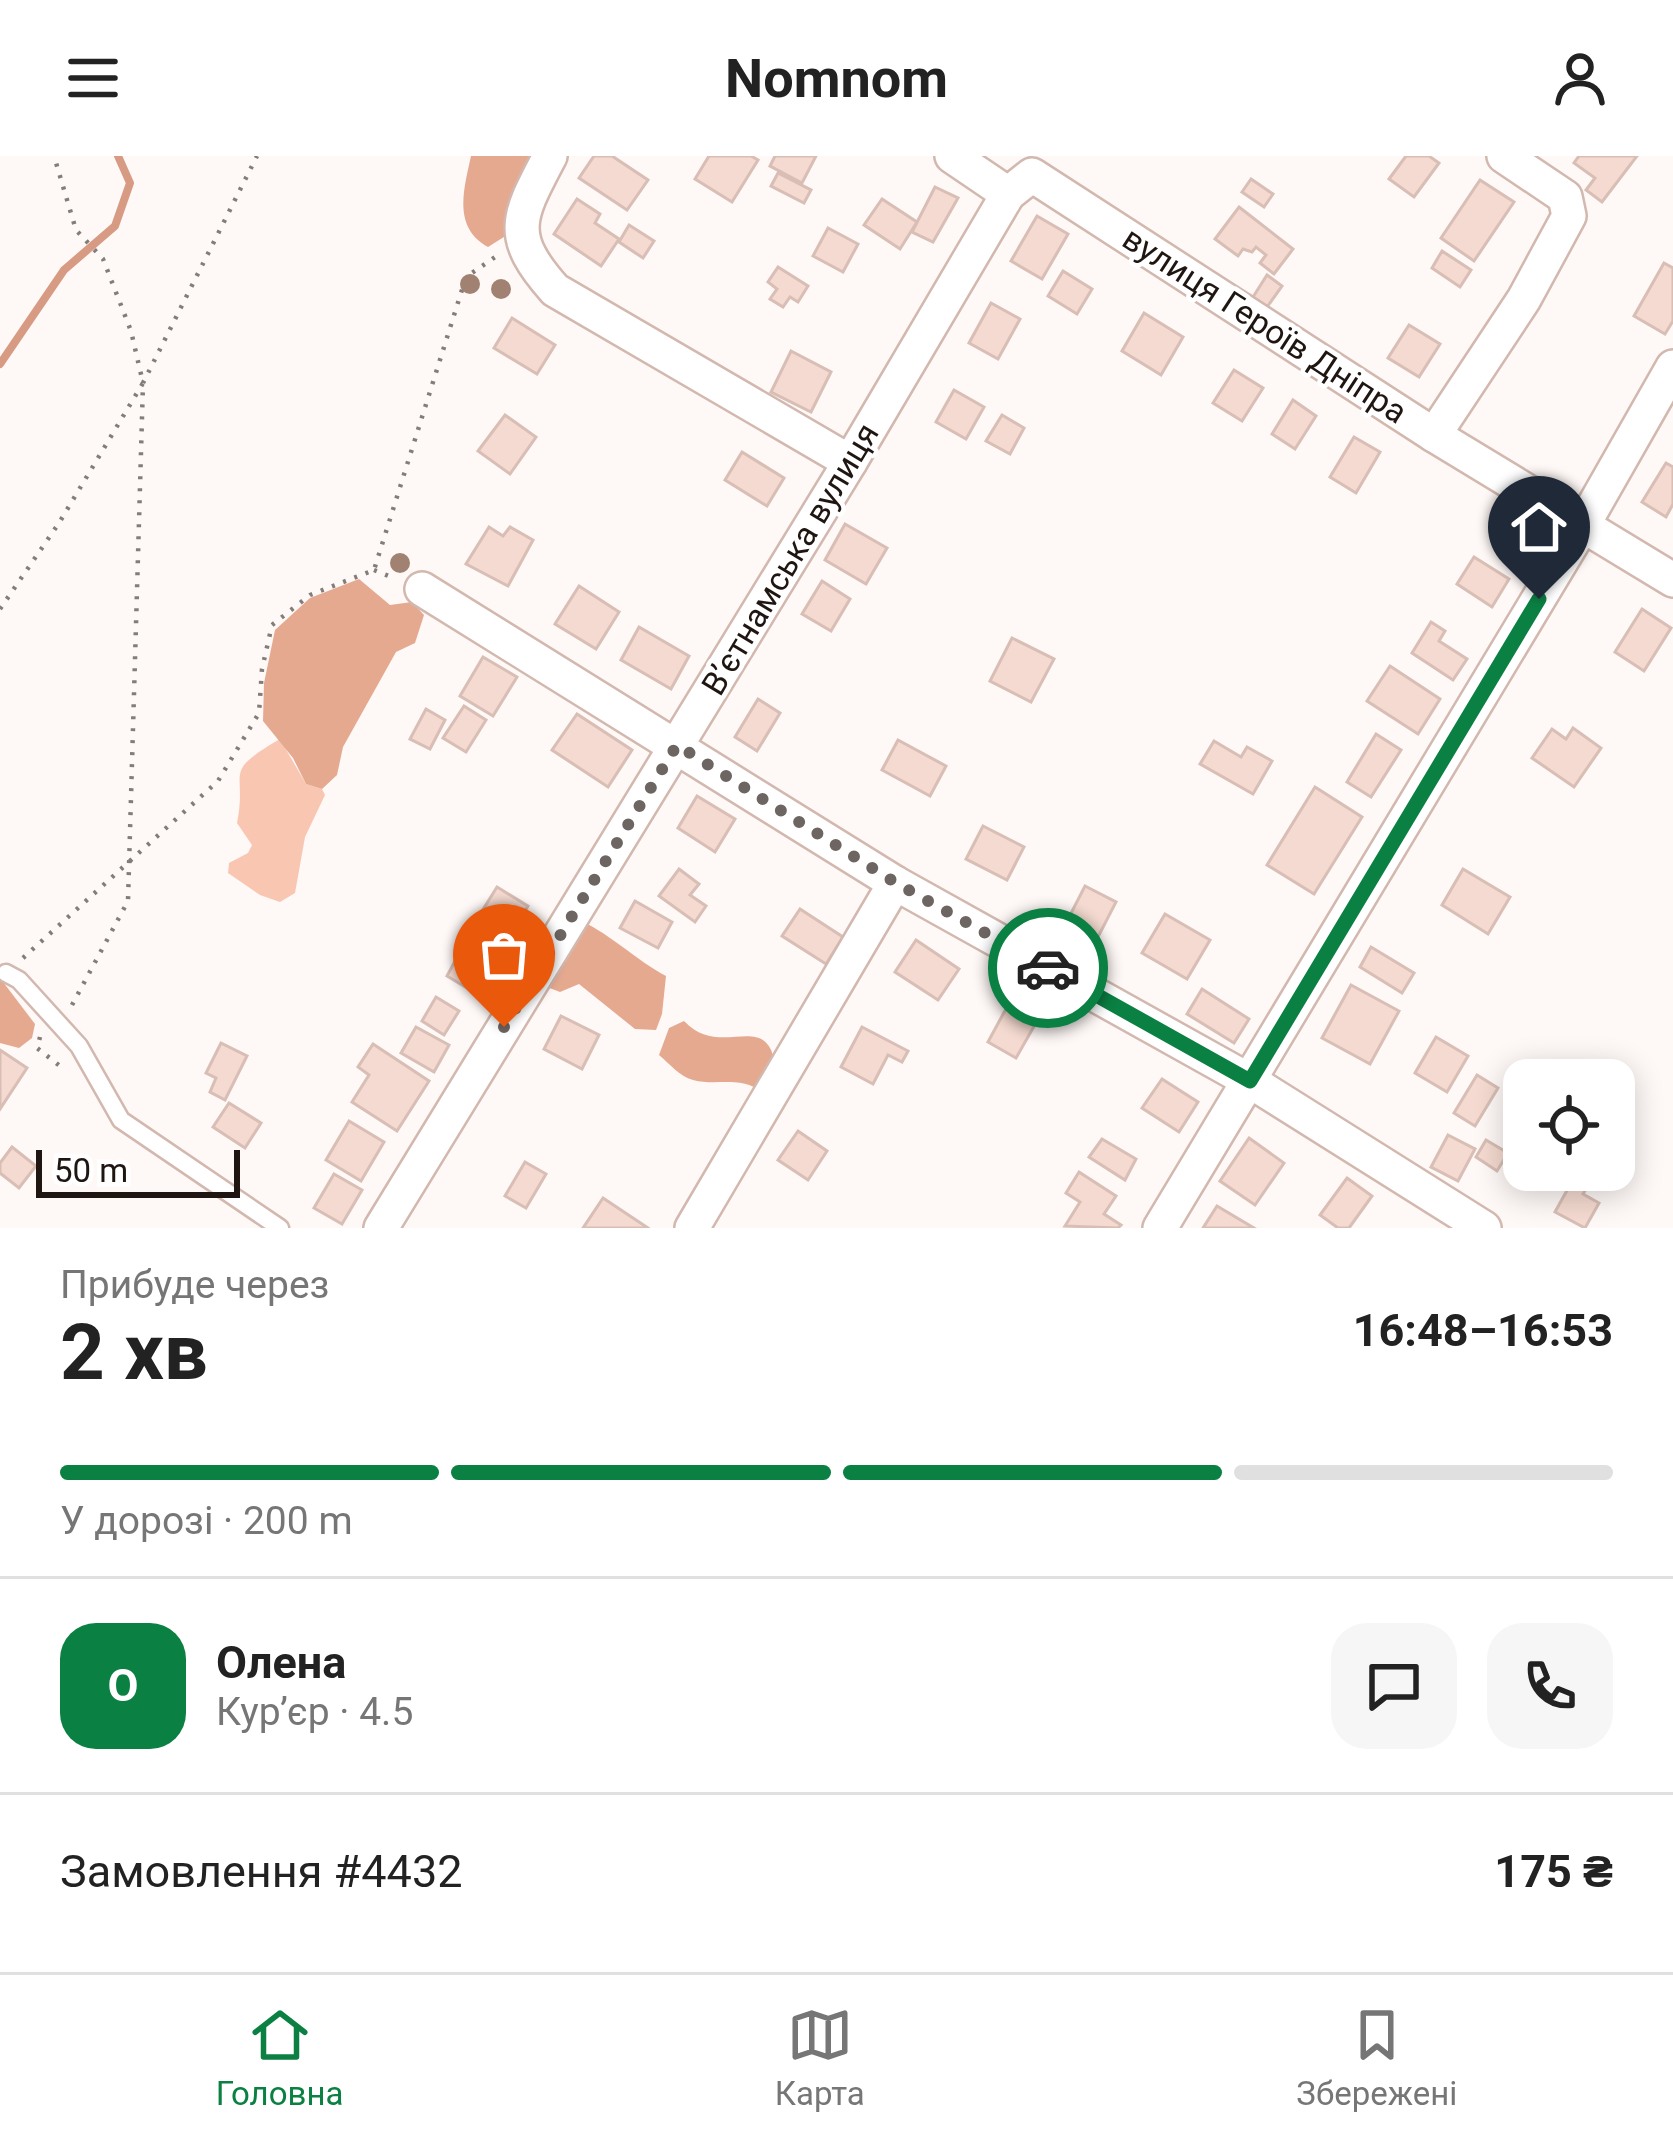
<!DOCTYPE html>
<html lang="uk">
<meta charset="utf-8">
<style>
body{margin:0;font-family:Roboto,sans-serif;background:#f6f6f6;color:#222;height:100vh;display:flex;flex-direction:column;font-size:45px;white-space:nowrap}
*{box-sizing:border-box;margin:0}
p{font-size:39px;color:#767676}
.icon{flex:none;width:66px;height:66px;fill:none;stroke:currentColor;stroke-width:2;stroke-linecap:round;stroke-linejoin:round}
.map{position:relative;height:1072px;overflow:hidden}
.side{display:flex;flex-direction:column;background:#fff;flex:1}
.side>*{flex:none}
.buttons{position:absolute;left:1503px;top:903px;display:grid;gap:24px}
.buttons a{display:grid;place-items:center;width:132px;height:132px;border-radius:24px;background:#fff;box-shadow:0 6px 30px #0003;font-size:60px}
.scale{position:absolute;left:36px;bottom:30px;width:204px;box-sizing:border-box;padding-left:12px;border:6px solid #1f1612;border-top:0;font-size:33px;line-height:42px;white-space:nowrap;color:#1f1612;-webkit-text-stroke:9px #fff;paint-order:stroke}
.pin{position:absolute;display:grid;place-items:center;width:102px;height:102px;color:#fff;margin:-123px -51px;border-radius:50% 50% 50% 0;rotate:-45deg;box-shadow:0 0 12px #0007}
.pin .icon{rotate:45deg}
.courier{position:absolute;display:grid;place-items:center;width:120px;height:120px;margin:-60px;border:9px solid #0b8043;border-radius:50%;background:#fff;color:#222;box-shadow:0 3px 15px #0007}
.overview em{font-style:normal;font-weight:700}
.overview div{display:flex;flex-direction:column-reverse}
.overview{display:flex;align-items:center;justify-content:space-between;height:204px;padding:0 60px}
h1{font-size:78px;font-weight:700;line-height:90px}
.bar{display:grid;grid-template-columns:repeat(4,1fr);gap:18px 12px;align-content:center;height:144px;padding:0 60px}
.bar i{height:15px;border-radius:9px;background:#e0e0e0}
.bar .on{background:#0b8043}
.bar p{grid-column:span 4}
.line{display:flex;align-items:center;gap:30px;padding:0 60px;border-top:3px solid #e0e0e0}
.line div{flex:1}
.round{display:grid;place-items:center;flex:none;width:126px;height:126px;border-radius:36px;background:#f6f6f6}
header{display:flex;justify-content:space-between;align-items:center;height:156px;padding:0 60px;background:#fff;font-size:54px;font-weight:700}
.dock{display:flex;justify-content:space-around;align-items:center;height:168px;border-top:3px solid #e0e0e0;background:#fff;font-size:33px;color:#767676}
.dock a{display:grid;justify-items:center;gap:6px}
.dock .on{color:#0b8043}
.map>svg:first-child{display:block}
</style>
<header><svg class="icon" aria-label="menu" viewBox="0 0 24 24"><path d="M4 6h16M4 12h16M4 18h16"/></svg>Nomnom<svg class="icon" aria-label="person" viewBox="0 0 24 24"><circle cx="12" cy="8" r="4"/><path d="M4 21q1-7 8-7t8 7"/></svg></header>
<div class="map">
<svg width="1673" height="1072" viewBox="0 0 1673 1072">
<rect width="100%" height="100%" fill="#fef8f6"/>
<path fill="#f9c6b2" d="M280,583L306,628L322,633L325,639L305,681L295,737L280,746L260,739L228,717L229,707L248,697L252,689L237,667C248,613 220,618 280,583Z"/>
<g fill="#e5a990">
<path d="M471,0H540L507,79L488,91C452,71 464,33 471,0Z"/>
<path d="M359,423L390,449L412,446L424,459L415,487L396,496L343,591L337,619L322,633L306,628L293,602L263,565L264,527L275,474L310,442Z"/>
<path d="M579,765C600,770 640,807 666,820L662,858L656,874L635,873L579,828L560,836L547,831Z"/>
<path d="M0,822L35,868L32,882L19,892L0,887Z"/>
<path d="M684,865C722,906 770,848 776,916L756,932C734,921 715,930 693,924C679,920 670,908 659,899L669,872Z"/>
</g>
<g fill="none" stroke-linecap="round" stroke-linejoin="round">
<path stroke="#d79b83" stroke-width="8" d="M0,208L64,114L115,70L130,27L118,0"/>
</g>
<g fill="#f4dad0" stroke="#d8beb4" stroke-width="3">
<path d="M594,0H612L648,24L627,54L579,22Z"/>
<path d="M709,0H751L758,4L732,46L695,23Z"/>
<path d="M775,0H816L802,27L770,10Z"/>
<path d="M1406,0H1429L1439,7L1414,41L1389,23Z"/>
<path d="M1579,0H1637L1602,46L1586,34L1595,22L1574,7Z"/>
<path d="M778,17L811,34L804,47L771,30Z"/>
<path d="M1251,23L1273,38L1264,51L1242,36Z"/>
<path d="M1480,24L1514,46L1474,105L1441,82Z"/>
<path d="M935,31L958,42L933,86L912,76Z"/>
<path d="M577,43L600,58L595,67L619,83L601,110L554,78Z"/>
<path d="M882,43L917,66L900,93L864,69Z"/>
<path d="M1239,51L1293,93L1274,118L1260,107L1266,99L1256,91L1252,96L1243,93L1238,100L1215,83Z"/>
<path d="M1037,60L1068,78L1042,123L1011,105Z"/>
<path d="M629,69L654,85L643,102L619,86Z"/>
<path d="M828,72L858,88L843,116L813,100Z"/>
<path d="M1442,95L1471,114L1460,131L1432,112Z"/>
<path d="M1664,107L1673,112V165L1665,178L1634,160Z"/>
<path d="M778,111L808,130L798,146L790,141L783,151L770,143L777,133L768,126Z"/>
<path d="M1063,115L1092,133L1077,158L1048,140Z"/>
<path d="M1267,119L1282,130L1267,151L1253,141Z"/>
<path d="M991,147L1020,163L998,203L969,187Z"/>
<path d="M1144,157L1183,181L1161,219L1122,195Z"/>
<path d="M512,162L555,189L537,218L494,192Z"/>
<path d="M1409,169L1440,188L1419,221L1388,202Z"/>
<path d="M791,195L831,216L811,256L771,236Z"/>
<path d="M1234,214L1263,232L1242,265L1213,247Z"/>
<path d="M954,234L984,251L966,283L936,266Z"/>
<path d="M1293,244L1316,260L1295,293L1272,278Z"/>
<path d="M505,259L536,281L510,318L478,295Z"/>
<path d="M1002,259L1024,272L1010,298L986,285Z"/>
<path d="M1354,281L1380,296L1356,337L1330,321Z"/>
<path d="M742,296L784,322L767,350L725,324Z"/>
<path d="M1666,307L1673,311V348L1666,361L1642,346Z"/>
<path d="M845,368L887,392L866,428L825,404Z"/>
<path d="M489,371L503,380L510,371L533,384L508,430L466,408Z"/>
<path d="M1474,401L1509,423L1492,451L1457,428Z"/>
<path d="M822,425L850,443L831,475L802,458Z"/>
<path d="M579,430L619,456L596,493L555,468Z"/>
<path d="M1642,453L1671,472L1644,515L1615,496Z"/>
<path d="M1431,466L1445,475L1439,485L1467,503L1453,524L1412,497Z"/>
<path d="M639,471L689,500L671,533L621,504Z"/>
<path d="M1012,482L1054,503L1031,546L990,525Z"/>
<path d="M483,501L517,521L493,560L460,540Z"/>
<path d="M1390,510L1440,543L1418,578L1367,545Z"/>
<path d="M758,543L780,557L757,595L735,581Z"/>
<path d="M464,550L486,564L466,596L443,582Z"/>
<path d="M426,553L445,564L430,593L410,583Z"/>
<path d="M577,558L632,594L608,631L552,594Z"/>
<path d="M1573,572L1601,592L1574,631L1532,602L1552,573L1566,583Z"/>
<path d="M1376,578L1401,594L1371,641L1347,626Z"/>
<path d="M898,584L946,610L930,640L882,614Z"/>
<path d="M1214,585L1241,601L1247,591L1272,605L1253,638L1200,608Z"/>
<path d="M1315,631L1362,661L1314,738L1267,709Z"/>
<path d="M697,640L735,663L715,696L678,672Z"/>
<path d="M983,670L1024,691L1007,724L966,703Z"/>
<path d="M679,713L699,728L690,739L706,750L695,766L659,740Z"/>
<path d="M1463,713L1510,741L1488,778L1442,749Z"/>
<path d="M1085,730L1116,746L1098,781L1067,765Z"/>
<path d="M497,731L528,750L503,791L472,771Z"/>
<path d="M635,745L672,766L658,792L620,772Z"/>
<path d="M800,753L843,781L826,808L782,780Z"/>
<path d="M1165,758L1210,784L1187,823L1142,797Z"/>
<path d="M916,784L959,813L938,844L895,816Z"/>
<path d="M1371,791L1414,817L1402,837L1360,811Z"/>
<path d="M455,805L476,817L467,832L447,820Z"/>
<path d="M1351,829L1399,855L1370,908L1322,882Z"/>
<path d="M1202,833L1249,863L1234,887L1187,858Z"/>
<path d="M436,841L459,855L444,879L422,865Z"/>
<path d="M1008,849L1037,865L1016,902L988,886Z"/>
<path d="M561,860L599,879L582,913L544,893Z"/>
<path d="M416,871L449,889L434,916L401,897Z"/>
<path d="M862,871L908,895L902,906L888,899L873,928L841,911Z"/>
<path d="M1436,881L1468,900L1447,936L1415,917Z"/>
<path d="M221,887L247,900L225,944L210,936L216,922L206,917Z"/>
<path d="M373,888L429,925L397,975L352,946L369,919L358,911Z"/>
<path d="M0,894L27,912L0,953Z"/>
<path d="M1477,919L1498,932L1475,970L1454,957Z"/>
<path d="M1162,923L1198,946L1179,976L1142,952Z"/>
<path d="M229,947L261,967L245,992L213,971Z"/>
<path d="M349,965L384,986L361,1025L326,1004Z"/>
<path d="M798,975L827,995L808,1024L778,1004Z"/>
<path d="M1448,979L1475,993L1458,1025L1431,1011Z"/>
<path d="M1249,982L1284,1007L1255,1049L1220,1025Z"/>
<path d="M1102,983L1136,1003L1125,1024L1089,1001Z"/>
<path d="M1486,984L1508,997L1497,1015L1476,1001Z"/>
<path d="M12,991L36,1010L19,1032L0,1017V1007Z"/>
<path d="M525,1006L546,1018L526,1052L505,1040Z"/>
<path d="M1079,1016L1116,1040L1104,1058L1121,1069L1118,1072L1065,1070L1080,1046L1066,1037Z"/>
<path d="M334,1018L362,1034L342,1068L314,1052Z"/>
<path d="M1575,1020L1589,1028L1583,1038L1599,1047L1585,1072L1555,1056Z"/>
<path d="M1347,1022L1372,1040L1349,1072H1338L1320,1059Z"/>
<path d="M603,1042L648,1072H583Z"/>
<path d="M1217,1050L1254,1072H1203Z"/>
</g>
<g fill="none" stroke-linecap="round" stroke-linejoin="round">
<defs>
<path id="lane" d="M6,817L19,824L79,890L121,964L280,1072"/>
<g id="street">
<path d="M550,0C518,61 506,79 555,134L850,306"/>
<path d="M952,0L1008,38L1032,19L1434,279L1673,424"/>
<path d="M1434,279L1524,143L1569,60L1565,41L1504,0"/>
<path d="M422,433L895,727L1250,925L1484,1072"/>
<path d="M381,1072L850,306L1008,38"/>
<path d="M692,1072L895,727"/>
<path d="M1160,1072L1583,369L1673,211"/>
</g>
</defs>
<use href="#lane" stroke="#d2b8ae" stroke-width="21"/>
<use href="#street" stroke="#d2b8ae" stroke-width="38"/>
<g stroke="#847c79" stroke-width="4.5" stroke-dasharray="3 9" stroke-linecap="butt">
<path d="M374,414L396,423"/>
<path d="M0,453L59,367L143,227L131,175L103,103L76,74L54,0"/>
<path d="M23,802L218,625L259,557L262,513L272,469L310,439L374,414L466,121L498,99"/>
<path d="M72,849L128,745L143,227L257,0"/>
<path d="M40,881L37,892L65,914"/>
</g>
<use href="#lane" stroke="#fff" stroke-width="16"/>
<use href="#street" stroke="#fff" stroke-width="33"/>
</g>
<g fill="#a18171">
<circle cx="470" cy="128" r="10"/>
<circle cx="501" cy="133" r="10"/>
<circle cx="400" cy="407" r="10"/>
</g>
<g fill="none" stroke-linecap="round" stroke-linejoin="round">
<path stroke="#6d6562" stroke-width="12" stroke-dasharray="0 21.6" d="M504,871L677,589L896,727L1048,812"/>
<path stroke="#0b8043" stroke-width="15" d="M1048,812L1250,925L1539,443"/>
</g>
<g text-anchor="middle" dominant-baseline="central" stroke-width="9" stroke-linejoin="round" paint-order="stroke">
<g font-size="33" fill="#1f1612" stroke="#fff">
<text transform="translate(1265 169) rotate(33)">вулиця Героїв Дніпра</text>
<text transform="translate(790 403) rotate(-59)">Вʼєтнамська вулиця</text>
</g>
</g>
</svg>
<div class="buttons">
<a><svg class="icon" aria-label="locate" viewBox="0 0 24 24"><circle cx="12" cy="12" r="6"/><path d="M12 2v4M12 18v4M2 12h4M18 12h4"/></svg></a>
</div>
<div class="scale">50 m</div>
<div class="pin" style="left:504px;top:871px;background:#ea580c"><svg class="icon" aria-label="bag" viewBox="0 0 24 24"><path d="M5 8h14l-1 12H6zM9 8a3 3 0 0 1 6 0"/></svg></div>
<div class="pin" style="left:1539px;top:443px;background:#1f2937"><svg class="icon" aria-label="home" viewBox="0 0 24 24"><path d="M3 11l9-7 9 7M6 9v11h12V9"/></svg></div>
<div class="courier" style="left:1048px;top:812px"><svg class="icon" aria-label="car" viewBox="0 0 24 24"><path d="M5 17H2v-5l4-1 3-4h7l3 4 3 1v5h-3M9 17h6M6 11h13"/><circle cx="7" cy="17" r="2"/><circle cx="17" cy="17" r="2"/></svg></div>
</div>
<section class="side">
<div class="overview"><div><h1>2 хв</h1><p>Прибуде через</p></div><em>16:48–16:53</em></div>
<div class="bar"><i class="on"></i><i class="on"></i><i class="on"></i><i></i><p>У дорозі · 200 m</p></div>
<div class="line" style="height:216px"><b class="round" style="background:#0b8043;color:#fff">О</b><div><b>Олена</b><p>Кур’єр · 4.5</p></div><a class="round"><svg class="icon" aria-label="chat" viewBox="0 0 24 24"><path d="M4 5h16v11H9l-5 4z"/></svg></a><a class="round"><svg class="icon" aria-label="phone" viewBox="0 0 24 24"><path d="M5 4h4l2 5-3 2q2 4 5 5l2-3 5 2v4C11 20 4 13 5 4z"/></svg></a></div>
<div class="line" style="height:156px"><div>Замовлення #4432</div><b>175 ₴</b></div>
</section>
<nav class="dock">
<a class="on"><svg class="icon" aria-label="home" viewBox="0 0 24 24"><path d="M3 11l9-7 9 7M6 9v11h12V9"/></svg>Головна</a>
<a><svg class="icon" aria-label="map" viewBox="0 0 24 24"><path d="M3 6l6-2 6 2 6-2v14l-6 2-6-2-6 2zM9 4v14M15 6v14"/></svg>Карта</a>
<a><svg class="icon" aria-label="saved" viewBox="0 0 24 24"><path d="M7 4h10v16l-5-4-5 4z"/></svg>Збережені</a>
</nav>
